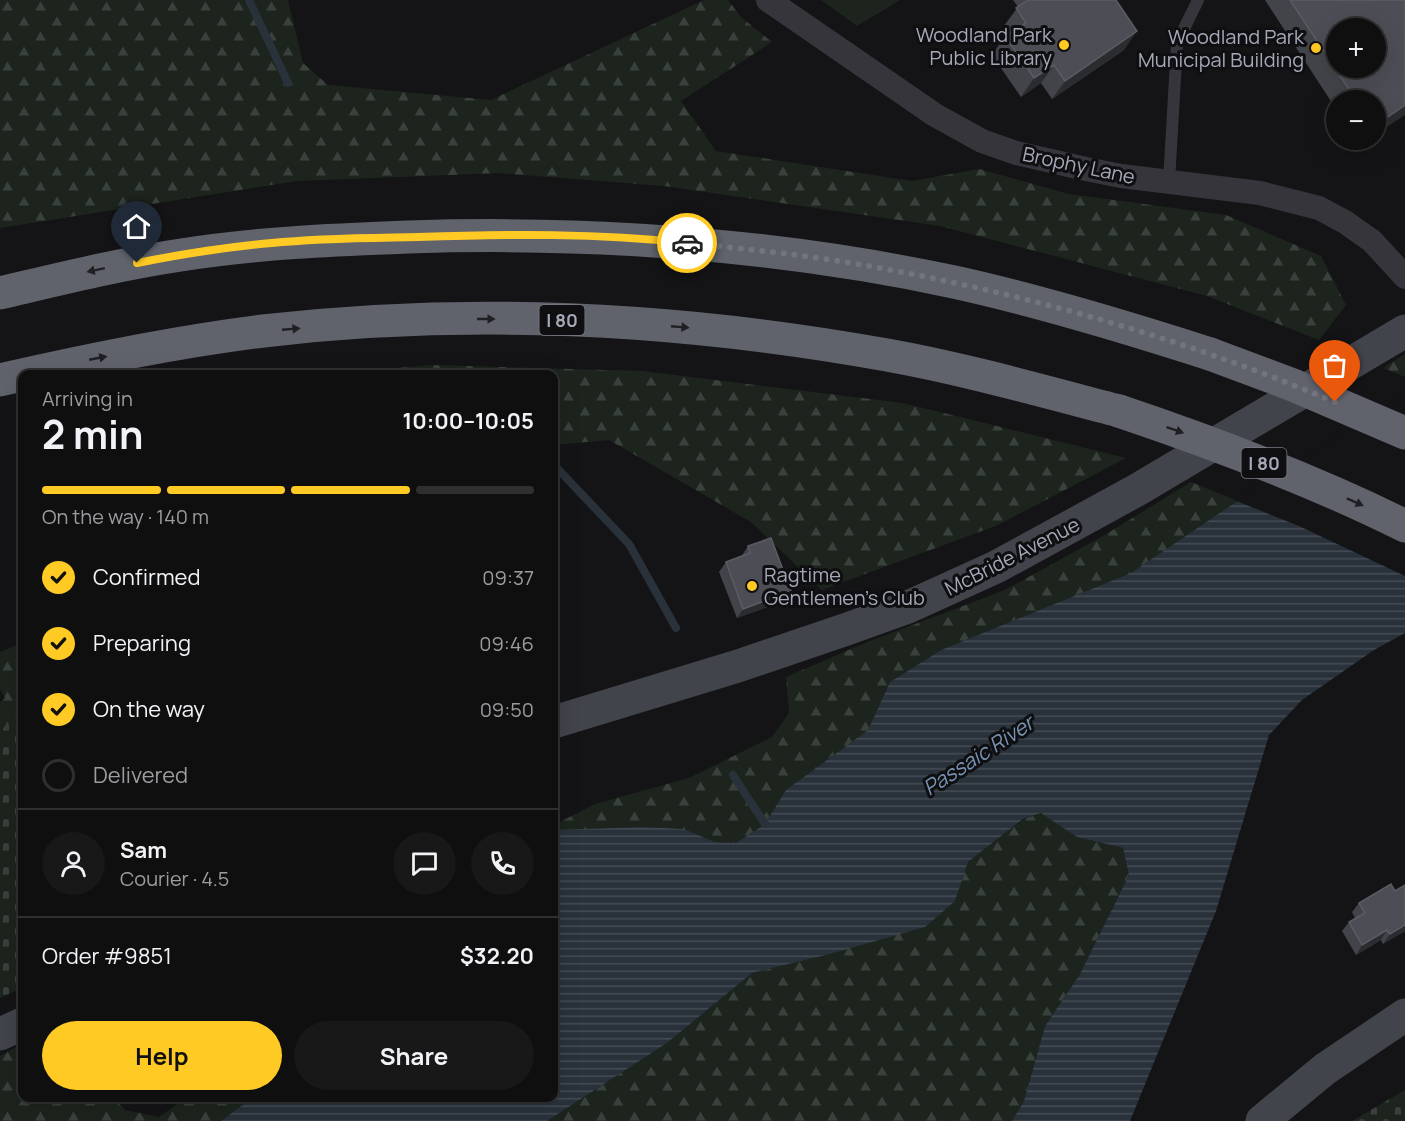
<!DOCTYPE html>
<meta charset="utf-8">
<style>
body{margin:0;font-family:Manrope,sans-serif;background:#181819;color:#f1f3f6;height:100vh;display:flex;flex-direction:column;font-size:22px;white-space:nowrap}
*{box-sizing:border-box;margin:0}
p{font-size:20px;color:#9b9c9f}
.icon{flex:none;width:33px;height:33px;fill:none;stroke:currentColor;stroke-width:2;stroke-linecap:round;stroke-linejoin:round}
.map{position:relative;flex:1;overflow:hidden}
.drawer{position:absolute;left:18px;top:370px;width:540px;height:732px;display:flex;flex-direction:column;background:#0f0f10;border-radius:12px;box-shadow:0 6px 24px #0002,0 0 0 2px #2f2f30}
.drawer>*{flex:none}
.tools{position:absolute;left:1326px;top:18px;display:grid;gap:12px}
.tools a{display:grid;place-items:center;width:60px;height:60px;border-radius:50%;background:#0f0f10;box-shadow:0 6px 24px #0002,0 0 0 2px #2f2f30;font-size:30px}
.pin{position:absolute;display:grid;place-items:center;width:51px;height:51px;color:#fff;margin:-62px -26px;border-radius:50% 50% 50% 0;rotate:-45deg;box-shadow:0 0 6px #0007}
.pin .icon{rotate:45deg}
.courier{position:absolute;display:grid;place-items:center;width:60px;height:60px;margin:-30px;border:4px solid #ffca23;border-radius:50%;background:#fff;color:#222;box-shadow:0 2px 8px #0007}
.summary em{font-style:normal;font-weight:700}
.summary div{display:flex;flex-direction:column-reverse}
.summary{display:flex;align-items:center;justify-content:space-between;height:102px;padding:0 24px}
h1{font-size:39px;font-weight:700;line-height:45px}
.bar{display:grid;grid-template-columns:repeat(4,1fr);gap:9px 6px;align-content:center;height:72px;padding:0 24px}
.bar i{height:8px;border-radius:4px;background:#2f2f30}
.bar .selected{background:#ffca23}
.bar p{grid-column:span 4}
.line{display:flex;align-items:center;gap:15px;padding:0 24px;border-top:2px solid #2f2f30}
.line div{flex:1}
.round{display:grid;place-items:center;flex:none;width:63px;height:63px;border-radius:32px;background:#181819}
ol{padding:0 24px;list-style:none}
li{display:flex;align-items:center;gap:18px;height:66px}
li p{margin-inline-start:auto}
li .icon{padding:6px;border-radius:50%;background:#ffca23;color:#111;stroke-width:4}
li:last-child{color:#9b9c9f}
li i{width:33px;height:33px;border:3px solid #2f2f30;border-radius:50%}
.cta{display:flex;gap:12px;margin-top:auto;padding:12px 24px}
.cta a{flex:1;height:69px;border-radius:36px;background:#ffca23;color:#111;font-size:24px;font-weight:700;line-height:69px;text-align:center}
.cta a+a{background:#181819;color:#f1f3f6}
.map>svg:first-child{display:block}
</style>
<div class="map">
<svg width="1405" height="1121" viewBox="0 0 1405 1121">
<defs>
<pattern id="forest-firs" width="22" height="20" patternUnits="userSpaceOnUse" patternTransform="scale(1.5)"><rect width="22" height="20" fill="#1c241d"/><path d="M5 1l3.5 6h-7zM16 11l3.5 6h-7z" fill="#3a413c"/></pattern>
<pattern id="cemetery-stones" width="16" height="16" patternUnits="userSpaceOnUse" patternTransform="scale(1.5)"><rect width="16" height="16" fill="#1c241d"/><path d="M2 7V4a2 2 0 0 1 4 0v3zM10 15v-3a2 2 0 0 1 4 0v3z" fill="#3a413c"/></pattern>
<pattern id="water-rules" width="6" height="5" patternUnits="userSpaceOnUse" patternTransform="scale(1.5)"><rect width="6" height="5" fill="#29313b"/><path d="M0 2.5h6" fill="none" stroke="#454c55"/></pattern>
</defs>
<rect width="100%" height="100%" fill="#141416"/>
<g fill="url(#forest-firs)">
<path d="M0,0H288L303,63L328,85L491,100L704,0H728L741,17L772,42L681,101L716,151L912,181L979,169L1069,194L1226,215L1321,256L1346,305L1319,340L1207,296L940,226L664,186L500,173L297,181L0,228Z"/>
<path d="M1405,354V377L1383,368Z"/>
<path d="M434,365L642,371L903,403L1126,458L998,525L822,590L751,522L609,440L554,445V375H310Z"/>
<path d="M1191,482L1238,501L1131,573L941,650L890,682L868,730L786,790L765,824L736,843L715,842L684,829L642,827L554,830V825L595,804L689,778L772,737L789,713L786,677L865,643L1005,590L1103,536Z"/>
<path d="M22,643V712L0,731V702L5,698L0,689V652Z"/>
<path d="M1042,813L1077,837L1123,848L1129,875L1080,974L1045,1026L1024,1101L1012,1121H547L667,1043L752,973L826,955L955,901L968,862L1024,819Z"/>
<path d="M22,1044V1098H114L125,1110L159,1117L186,1098H252L221,1121H0V1056Z"/>
</g>
<g fill="url(#cemetery-stones)">
<path d="M22,712V988L0,998V731Z"/>
<path d="M1405,1090V1121H1352Z"/>
</g>
<path fill="#1c241d" d="M821,0H900L857,26Z"/>
<path fill="url(#water-rules)" d="M1405,397V633L1374,650L1302,700L1269,735L1216,911L1130,1121H1012L1024,1101L1045,1026L1080,974L1129,875L1123,848L1077,837L1041,813L1023,819L968,862L955,901L925,927L826,955L752,973L667,1043L547,1121H221L252,1098H554V830L642,827L684,829L715,842L736,843L765,824L786,790L868,730L890,682L941,650L1131,573L1227,508Z"/>
<path fill="#141416" d="M1405,394V576L1299,526L1234,500Z"/>
<g fill="none" stroke-linecap="round" stroke-linejoin="round">
<g stroke="#29313b" stroke-width="8">
<path d="M249,0L288,83"/>
<path d="M554,465L629,544L676,628"/>
<path d="M733,775L765,824"/>
</g>
<path stroke="#35353b" stroke-width="12" d="M1169,182L1177,43L1198,0"/>
<path stroke="#35353b" stroke-width="24" d="M768,0L935,115L982,141L1016,153L1086,169L1121,176L1260,193L1319,208L1345,222L1372,241L1405,277"/>
<g stroke="#42444b" stroke-width="33">
<path d="M554,722L738,666L847,629L908,607L996,567L1137,490L1405,331"/>
<path d="M0,1034L22,1024"/>
<path d="M1262,1121L1325,1069L1405,1015"/>
</g>
<g stroke="#60626c" stroke-width="33">
<path d="M0,293C60,279 120,264 181,255C256,243 332,240 408,237C592,231 775,244 954,282C1041,301 1126,327 1210,354"/>
<path d="M0,380C87,360 174,342 263,331C470,307 682,318 887,355C965,369 1042,391 1119,411"/>
</g>
<g stroke="#60626c" stroke-width="33">
<path d="M1210,354L1293,385L1405,433"/>
<path d="M1119,411C1217,444 1313,480 1405,526"/>
</g>
</g>
<g fill="#424449">
<path d="M1013,0H1116L1124,50L1052,99L1041,83L1021,97L992,55L1005,36L1008,34L1003,27L1018,7Z"/>
<path d="M1265,0H1405L1376,100H1336V109Z"/>
<path d="M1356,140H1368L1360,145Z"/>
<path d="M748,546L791,591L784,601L737,618L719,572L726,562L741,557Z"/>
<path d="M1405,885V931L1383,944L1381,940L1356,955L1342,931L1349,922L1355,918L1352,912L1359,903L1395,891Z"/>
</g>
<g fill="#2b2c30">
<path d="M1137,31L1124,50L1052,99L1065,81Z"/>
<path d="M1054,65L1041,83L1021,97L1034,78Z"/>
<path d="M1405,105V115L1376,134V125Z"/>
<path d="M1363,140H1368L1360,145Z"/>
<path d="M791,591L784,601L737,618L743,609Z"/>
<path d="M1405,925V931L1383,944L1390,934Z"/>
<path d="M1387,930L1381,940L1356,955L1362,945Z"/>
</g>
<g fill="#4d4e55" stroke="#5b5c64" stroke-width="1.5" fill-rule="evenodd">
<path d="M1028,0H1116L1137,31L1065,81L1054,65L1034,78L1005,36L1026,23L1016,8Z"/>
<path d="M1290,0H1405V105L1376,125V100H1356ZM1336,28H1376V68H1336Z"/>
<path d="M771,538L791,591L743,609L726,562L750,553L748,546Z"/>
<path d="M1391,884L1395,891L1405,885V925L1390,934L1387,930L1362,945L1349,922L1365,913L1359,903Z"/>
</g>
<defs><path id="oneway-solid" d="M-6-.8H1V-3.2L6.5 0L1 3.2V.8H-6Z" transform="scale(1.5)"/></defs>
<g fill="#1f2023">
<use href="#oneway-solid" transform="translate(96 270) rotate(168)"/>
<use href="#oneway-solid" transform="translate(486 319)"/>
<use href="#oneway-solid" transform="translate(680 327) rotate(5)"/>
<use href="#oneway-solid" transform="translate(291 329) rotate(-5)"/>
<use href="#oneway-solid" transform="translate(98 358) rotate(-11)"/>
<use href="#oneway-solid" transform="translate(1175 430) rotate(19)"/>
<use href="#oneway-solid" transform="translate(1355 502) rotate(24)"/>
</g>
<g fill="none" stroke-linecap="round" stroke-linejoin="round">
<path stroke="#72747f" stroke-width="6" stroke-dasharray="0 10.8" d="M687,243C746,249 805,255 863,265C1025,293 1184,339 1335,402"/>
<path stroke="#ffca23" stroke-width="8" d="M137,263C182,254 227,247 272,243C320,238 370,238 418,237C507,234 598,233 687,243"/>
</g>
<g fill="#ffca23" stroke="#0f0f11" stroke-width="2">
<circle cx="1064" cy="45" r="6"/>
<circle cx="1316" cy="48" r="6"/>
<circle cx="752" cy="586" r="6"/>
</g>
<g text-anchor="middle" dominant-baseline="central" stroke-width="6" stroke-linejoin="round" paint-order="stroke">
<g fill="#0f0f11" stroke="#787a85" stroke-width="1.5">
<rect x="539.5" y="305" width="45" height="30" rx="4.5"/>
<rect x="1241.5" y="448" width="45" height="30" rx="4.5"/>
</g>
<g font-size="18" font-weight="bold" fill="#a5a8b7">
<text x="562" y="320">I 80</text>
<text x="1264" y="463">I 80</text>
</g>
<g font-size="20" fill="#a5a8b7" stroke="#0f0f11" text-anchor="end">
<text x="1052" y="34">Woodland Park<tspan x="1052" dy="23">Public Library</tspan></text>
<text x="1304" y="36">Woodland Park<tspan x="1304" dy="23">Municipal Building</tspan></text>
<text x="764" y="574" text-anchor="start">Ragtime<tspan x="764" dy="23">Gentlemen's Club</tspan></text>
</g>
<g font-size="20" fill="#a5a8b7" stroke="#0f0f11">
<text transform="translate(1079 165) rotate(12)">Brophy Lane</text>
<text transform="translate(1012 556) rotate(-27)">McBride Avenue</text>
</g>
<g font-size="21" font-style="italic" fill="#7993b5" stroke="#0f0f11">
<text transform="translate(978 755) rotate(-33)">Passaic River</text>
</g>
</g>
</svg>
<div class="tools">
<a>+</a>
<a>−</a>
</div>
<div class="pin" style="left:1335px;top:402px;background:#ea580c"><svg class="icon" aria-label="bag" viewBox="0 0 24 24"><path d="M5 8h14l-1 12H6zM9 8a3 3 0 0 1 6 0"/></svg></div>
<div class="pin" style="left:137px;top:263px;background:#1f2937"><svg class="icon" aria-label="home" viewBox="0 0 24 24"><path d="M3 11l9-7 9 7M6 9v11h12V9"/></svg></div>
<div class="courier" style="left:687px;top:243px"><svg class="icon" aria-label="car" viewBox="0 0 24 24"><path d="M5 17H2v-5l4-1 3-4h7l3 4 3 1v5h-3M9 17h6M6 11h13"/><circle cx="7" cy="17" r="2"/><circle cx="17" cy="17" r="2"/></svg></div>
<section class="drawer">
<div class="summary"><div><h1>2 min</h1><p>Arriving in</p></div><em>10:00–10:05</em></div>
<div class="bar"><i class="selected"></i><i class="selected"></i><i class="selected"></i><i></i><p>On the way · 140 m</p></div>
<ol>
<li><svg class="icon" aria-label="check" viewBox="0 0 24 24"><path d="M5 12l5 5 9-10"/></svg>Confirmed<p>09:37</p></li>
<li><svg class="icon" aria-label="check" viewBox="0 0 24 24"><path d="M5 12l5 5 9-10"/></svg>Preparing<p>09:46</p></li>
<li><svg class="icon" aria-label="check" viewBox="0 0 24 24"><path d="M5 12l5 5 9-10"/></svg>On the way<p>09:50</p></li>
<li><i></i>Delivered</li>
</ol>
<div class="line" style="height:108px"><a class="round"><svg class="icon" aria-label="person" viewBox="0 0 24 24"><circle cx="12" cy="8" r="4"/><path d="M4 21q1-7 8-7t8 7"/></svg></a><div><b>Sam</b><p>Courier · 4.5</p></div><a class="round"><svg class="icon" aria-label="chat" viewBox="0 0 24 24"><path d="M4 5h16v11H9l-5 4z"/></svg></a><a class="round"><svg class="icon" aria-label="phone" viewBox="0 0 24 24"><path d="M5 4h4l2 5-3 2q2 4 5 5l2-3 5 2v4C11 20 4 13 5 4z"/></svg></a></div>
<div class="line" style="height:78px"><div>Order #9851</div><b>$32.20</b></div>
<div class="cta"><a>Help</a><a>Share</a></div>
</section>
</div>
